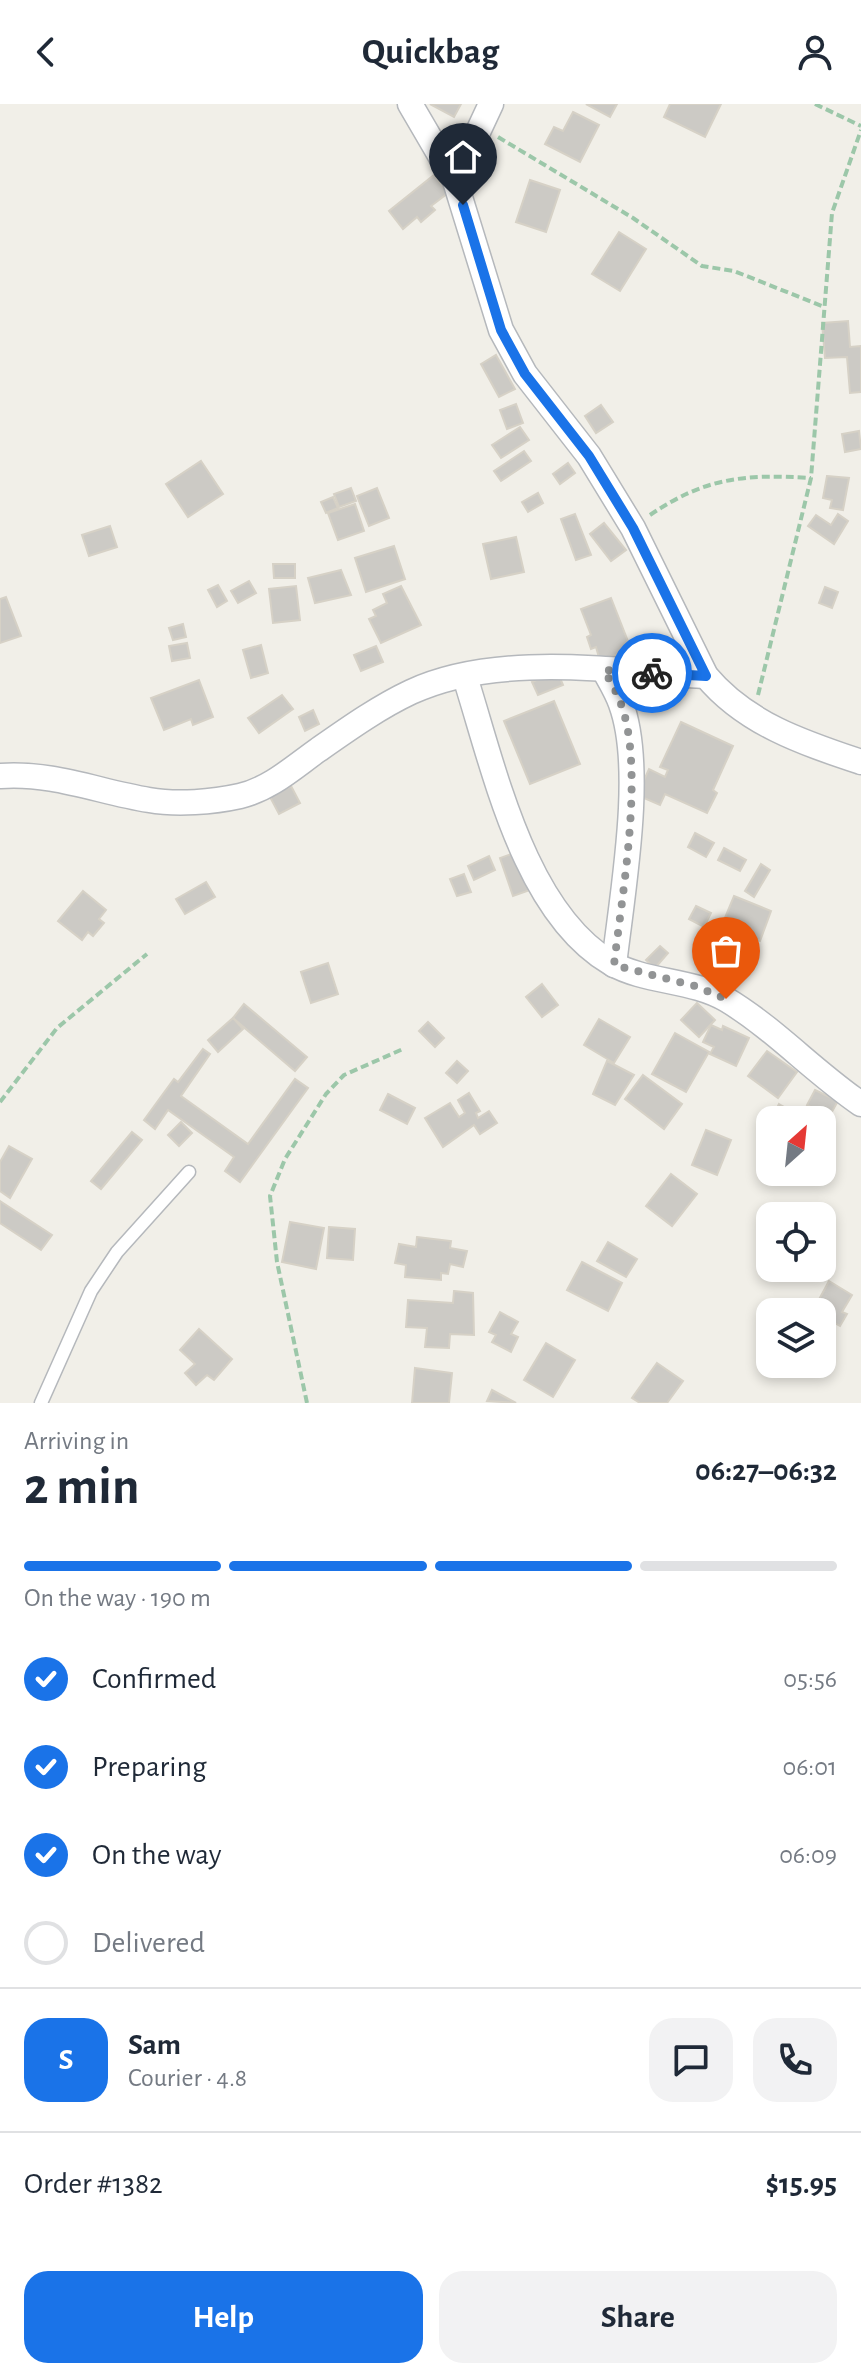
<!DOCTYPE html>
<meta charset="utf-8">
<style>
body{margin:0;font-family:"Alegreya Sans",sans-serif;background:#f2f2f3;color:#1f2937;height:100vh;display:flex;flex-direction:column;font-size:30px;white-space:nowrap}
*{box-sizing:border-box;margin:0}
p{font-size:26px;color:#747a83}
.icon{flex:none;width:44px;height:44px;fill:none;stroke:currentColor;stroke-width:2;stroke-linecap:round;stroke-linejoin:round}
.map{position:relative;height:1299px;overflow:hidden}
.drawer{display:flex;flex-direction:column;background:#fff;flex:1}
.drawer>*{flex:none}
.needle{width:52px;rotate:27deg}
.tools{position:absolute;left:756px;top:1002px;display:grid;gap:16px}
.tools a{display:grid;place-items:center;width:80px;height:80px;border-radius:16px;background:#fff;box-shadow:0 4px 12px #0003;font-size:40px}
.pin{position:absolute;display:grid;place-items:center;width:68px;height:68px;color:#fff;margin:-82px -34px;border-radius:50% 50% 50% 0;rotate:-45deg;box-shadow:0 0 8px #0007}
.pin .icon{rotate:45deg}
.courier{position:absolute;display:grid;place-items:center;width:80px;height:80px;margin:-40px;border:6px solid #1a73e8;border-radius:50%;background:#fff;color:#222;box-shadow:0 2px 10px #0007}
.headline em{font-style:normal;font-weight:700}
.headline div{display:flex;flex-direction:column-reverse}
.headline{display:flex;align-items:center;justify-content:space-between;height:136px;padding:0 24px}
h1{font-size:52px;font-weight:700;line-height:60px}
.bar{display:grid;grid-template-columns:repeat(4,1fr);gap:12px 8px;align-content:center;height:96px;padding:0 24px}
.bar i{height:10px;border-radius:6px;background:#e0e1e3}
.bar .on{background:#1a73e8}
.bar p{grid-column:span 4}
.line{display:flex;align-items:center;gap:20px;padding:0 24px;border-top:2px solid #e0e1e3}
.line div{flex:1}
.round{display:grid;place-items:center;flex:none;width:84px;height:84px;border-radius:24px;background:#f2f2f3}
ol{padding:0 24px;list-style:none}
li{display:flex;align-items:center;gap:24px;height:88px}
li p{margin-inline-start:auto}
li .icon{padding:8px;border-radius:50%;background:#1a73e8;color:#fff;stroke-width:4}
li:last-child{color:#747a83}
li i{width:44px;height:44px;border:4px solid #e0e1e3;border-radius:50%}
.primary-button{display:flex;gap:16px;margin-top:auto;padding:16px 24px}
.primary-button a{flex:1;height:92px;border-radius:24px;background:#1a73e8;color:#fff;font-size:32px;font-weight:700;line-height:92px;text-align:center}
.primary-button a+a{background:#f2f2f3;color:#1f2937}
header{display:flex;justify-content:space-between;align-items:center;height:104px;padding:0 24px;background:#fff;font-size:36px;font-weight:700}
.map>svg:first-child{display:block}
</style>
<header><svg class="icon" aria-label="back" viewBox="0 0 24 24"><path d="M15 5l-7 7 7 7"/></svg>Quickbag<svg class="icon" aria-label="person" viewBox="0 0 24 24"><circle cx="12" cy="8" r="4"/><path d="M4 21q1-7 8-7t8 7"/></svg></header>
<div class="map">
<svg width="861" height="1299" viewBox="0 0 861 1299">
<rect width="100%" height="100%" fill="#f1efe8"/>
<g fill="#cccac5" stroke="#d6d1c6" stroke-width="2">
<path d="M430,0H461L454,13Z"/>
<path d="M586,0H617L610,13Z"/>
<path d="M670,0H721L705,33L664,13Z"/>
<path d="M573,8L599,21L580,58L545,40L554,23L563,27Z"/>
<path d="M434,71L448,89L431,102L435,106L421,118L417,113L403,125L389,107Z"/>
<path d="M530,76L560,86L546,128L516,118Z"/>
<path d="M619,128L646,145L620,187L592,170Z"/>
<path d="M848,217L850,243L861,242V288L850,289L847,253L825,254L822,219Z"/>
<path d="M496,251L515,285L499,293L481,260Z"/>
<path d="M516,300L523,319L507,325L500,306Z"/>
<path d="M601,301L613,318L596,329L585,312Z"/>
<path d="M520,323L529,336L501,354L492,341Z"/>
<path d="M859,327L861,345L845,348L842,330Z"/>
<path d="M524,347L531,357L501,377L494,367Z"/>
<path d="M201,357L223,390L188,413L166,380Z"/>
<path d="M568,359L575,369L560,380L553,370Z"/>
<path d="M827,372L849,374L843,406L830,404L832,396L823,394Z"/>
<path d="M351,384L356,397L339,403L334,390Z"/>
<path d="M377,384L389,414L369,422L357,392Z"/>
<path d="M538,389L543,399L528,408L522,398Z"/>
<path d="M333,393L338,404L326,409L321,398Z"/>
<path d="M355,400L364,427L338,436L328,409Z"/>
<path d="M575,410L591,451L576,456L561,415Z"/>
<path d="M838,410L848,417L834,440L808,422L816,411L831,421Z"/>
<path d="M604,419L626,446L611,457L590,430Z"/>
<path d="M110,422L117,443L89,452L82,431Z"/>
<path d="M516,433L524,468L491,475L483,440Z"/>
<path d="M394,442L405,475L366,488L355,454Z"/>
<path d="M273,460H295V474H274Z"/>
<path d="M341,466L351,491L315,499L308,474Z"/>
<path d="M249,477L256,489L238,499L231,487Z"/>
<path d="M218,481L227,497L217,503L208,486Z"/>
<path d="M296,482L300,516L273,519L269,485Z"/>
<path d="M401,482L421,521L381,539L369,515L376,512L373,506L387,499L383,490Z"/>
<path d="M825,483L838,488L832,504L819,499Z"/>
<path d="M6,493L21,532L0,539V495Z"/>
<path d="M611,494L631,545L600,557L596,543L591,545L587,533L591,531L581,505Z"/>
<path d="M183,520L186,533L173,536L169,524Z"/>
<path d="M187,539L190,554L172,557L169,542Z"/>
<path d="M261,541L268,569L251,574L243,546Z"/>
<path d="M376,542L383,558L361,567L354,551Z"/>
<path d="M557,567L563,581L538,591L532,578Z"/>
<path d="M199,576L213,613L193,621L191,615L164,626L151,594Z"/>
<path d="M282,591L293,605L259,629L248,614Z"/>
<path d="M554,597L580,660L530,680L504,617Z"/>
<path d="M313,606L319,620L305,627L299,613Z"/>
<path d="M681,618L733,642L713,686L717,689L707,709L665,690L660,701L637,691L649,665L665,673L668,666L660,663Z"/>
<path d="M291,682L300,699L279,710L270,693Z"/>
<path d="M695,729L714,739L706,753L688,743Z"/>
<path d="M724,744L746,756L740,767L718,756Z"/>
<path d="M520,747L533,785L513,792L500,754Z"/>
<path d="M489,752L495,766L474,776L468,762Z"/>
<path d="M761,760L770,766L754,793L745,787Z"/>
<path d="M464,770L471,788L457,792L450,775Z"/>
<path d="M206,778L215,793L185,810L176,795Z"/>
<path d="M83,787L106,806L99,815L104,819L93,832L88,828L82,836L58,817Z"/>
<path d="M734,792L771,807L760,837L722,821Z"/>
<path d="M696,802L711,809L704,823L689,815Z"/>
<path d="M720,825L728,834L712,850L703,841Z"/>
<path d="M660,842L668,849L655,864L646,856Z"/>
<path d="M328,859L338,890L311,899L301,868Z"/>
<path d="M542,880L558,901L542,913L526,893Z"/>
<path d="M697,899L715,916L699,933L681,916Z"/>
<path d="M244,900L307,953L295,967L233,914Z"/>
<path d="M233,914L243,925L218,948L208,936Z"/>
<path d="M599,915L630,933L614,959L584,941Z"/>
<path d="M428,918L444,934L435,943L419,927Z"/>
<path d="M711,921L722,926L723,922L749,934L736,962L710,950L714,943L703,938Z"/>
<path d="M675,929L709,948L686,988L652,970Z"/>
<path d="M203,945L210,950L181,992L248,1040L295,975L308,984L240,1078L225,1067L234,1053L168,1006L155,1025L144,1016L174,975L178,978Z"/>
<path d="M767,947L797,968L778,994L748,972Z"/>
<path d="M457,957L468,967L457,979L446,969Z"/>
<path d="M607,957L634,971L615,1001L593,990Z"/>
<path d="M643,971L682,1000L664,1025L625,995Z"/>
<path d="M815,986L838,997L829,1013L807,1001Z"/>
<path d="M469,989L480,1007L476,1009L478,1014L489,1007L497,1019L480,1030L474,1021L443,1043L425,1014L450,999L459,1013L465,1009L458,996Z"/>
<path d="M388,990L415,1004L407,1020L380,1006Z"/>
<path d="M779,1000L805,1015L804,1016H771Z"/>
<path d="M181,1018L192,1029L179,1042L168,1031Z"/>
<path d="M706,1026L731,1036L717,1071L692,1061Z"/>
<path d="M132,1028L142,1036L101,1085L91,1077Z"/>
<path d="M9,1042L32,1055L10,1094L0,1087V1058Z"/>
<path d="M671,1070L697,1090L672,1122L646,1102Z"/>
<path d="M0,1097L52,1131L41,1146L0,1119Z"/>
<path d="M290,1118L324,1124L316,1165L282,1158Z"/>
<path d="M329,1123L355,1125L353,1156L327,1154Z"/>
<path d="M417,1133L451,1137L450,1144L467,1147L463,1163L450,1160L448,1170L441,1169V1176L405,1173L406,1161L395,1159L399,1140L416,1143Z"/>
<path d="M608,1138L637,1155L626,1173L597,1157Z"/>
<path d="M582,1158L622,1179L608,1207L567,1186Z"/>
<path d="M829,1177L852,1191L842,1208L847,1210L840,1222L822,1212V1204L816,1201Z"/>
<path d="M454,1187L473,1189L474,1231L450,1230L449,1244L425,1243L427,1224L406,1223L408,1196L453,1199Z"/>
<path d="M500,1208L518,1218L511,1230L518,1233L511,1248L492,1238L496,1231L489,1228Z"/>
<path d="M199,1225L232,1255L214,1276L207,1271L196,1281L185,1269L195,1260L180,1246Z"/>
<path d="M546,1239L575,1256L553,1293L524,1276Z"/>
<path d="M657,1259L683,1277L667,1299H640L632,1294Z"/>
<path d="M415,1264L452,1269L449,1299H412Z"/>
<path d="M492,1286L516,1299L487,1297Z"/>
</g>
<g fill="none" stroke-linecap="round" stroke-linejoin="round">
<defs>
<path id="service" d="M41,1299L91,1187L117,1148L189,1068"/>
<g id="minor">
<path d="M410,0L455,77L501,226L525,270L589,352L633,424L706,572C746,620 804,639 861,658"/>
<path d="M455,77L491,0"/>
<path d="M604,566C610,577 617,588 621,600C645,665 622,790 614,861"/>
<path d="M465,573C494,664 524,808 611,859C646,879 692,875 727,896C775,925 814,968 861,1000"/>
<path d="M0,672C53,668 99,688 149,696C177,701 213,698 240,692C270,685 294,663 318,646C348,625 379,603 411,588C497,548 614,567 706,572"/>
</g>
</defs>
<use href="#service" stroke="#b5b8bc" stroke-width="15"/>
<use href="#minor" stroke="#b5b8bc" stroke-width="27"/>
<g stroke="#9cc7a9" stroke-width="4" stroke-dasharray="8 4" stroke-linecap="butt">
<path d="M815,0L861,22"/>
<path d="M498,33L633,114L702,162L734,167L822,202"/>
<path d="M650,411C706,373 745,370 811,374"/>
<path d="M758,591L811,374L832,109L861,26"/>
<path d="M0,998L57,924L147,850"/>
<path d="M307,1299L277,1158L270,1092L285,1055L326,990L344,971L403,945"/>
</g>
<use href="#service" stroke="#fff" stroke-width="12"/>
<use href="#minor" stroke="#fff" stroke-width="24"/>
</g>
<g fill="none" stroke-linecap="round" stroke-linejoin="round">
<path stroke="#929495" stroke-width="8" stroke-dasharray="0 14.4" d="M652,569L604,566C610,577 617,588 621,600C645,665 622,790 614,861L695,882L726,895"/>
<path stroke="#1a73e8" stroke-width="10" d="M463,101L501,226L525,270L589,352L633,424L706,572L652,569"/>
</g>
</svg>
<div class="tools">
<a><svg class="needle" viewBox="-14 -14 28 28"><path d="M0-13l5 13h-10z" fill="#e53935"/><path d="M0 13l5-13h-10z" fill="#747a83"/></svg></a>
<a><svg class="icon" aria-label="locate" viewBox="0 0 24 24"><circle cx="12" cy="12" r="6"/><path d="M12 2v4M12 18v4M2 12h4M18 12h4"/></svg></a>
<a><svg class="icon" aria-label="layers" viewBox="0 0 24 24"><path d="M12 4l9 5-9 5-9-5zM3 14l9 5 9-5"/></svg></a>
</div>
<div class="pin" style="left:726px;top:895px;background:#ea580c"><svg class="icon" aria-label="bag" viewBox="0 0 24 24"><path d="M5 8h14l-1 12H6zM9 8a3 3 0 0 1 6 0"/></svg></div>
<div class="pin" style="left:463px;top:101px;background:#1f2937"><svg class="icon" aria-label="home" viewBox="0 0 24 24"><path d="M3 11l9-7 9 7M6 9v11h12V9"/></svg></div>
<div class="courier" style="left:652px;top:569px"><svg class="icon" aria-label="bike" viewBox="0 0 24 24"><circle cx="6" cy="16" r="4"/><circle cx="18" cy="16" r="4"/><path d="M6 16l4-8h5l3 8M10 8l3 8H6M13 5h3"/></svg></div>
</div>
<section class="drawer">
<div class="headline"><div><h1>2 min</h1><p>Arriving in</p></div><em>06:27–06:32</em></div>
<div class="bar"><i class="on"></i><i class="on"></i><i class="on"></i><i></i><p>On the way · 190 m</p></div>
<ol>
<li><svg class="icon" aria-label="check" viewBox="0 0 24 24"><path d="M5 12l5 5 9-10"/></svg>Confirmed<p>05:56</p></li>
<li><svg class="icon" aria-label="check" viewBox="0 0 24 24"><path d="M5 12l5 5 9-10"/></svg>Preparing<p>06:01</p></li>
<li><svg class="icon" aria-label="check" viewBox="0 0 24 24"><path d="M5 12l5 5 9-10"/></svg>On the way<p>06:09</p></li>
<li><i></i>Delivered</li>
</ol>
<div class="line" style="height:144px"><b class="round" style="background:#1a73e8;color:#fff">S</b><div><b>Sam</b><p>Courier · 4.8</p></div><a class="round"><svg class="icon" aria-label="chat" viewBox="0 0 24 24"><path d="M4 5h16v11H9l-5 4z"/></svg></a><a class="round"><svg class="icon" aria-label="phone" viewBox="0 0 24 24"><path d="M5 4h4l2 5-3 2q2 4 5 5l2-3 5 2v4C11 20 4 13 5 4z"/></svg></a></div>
<div class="line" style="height:104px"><div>Order #1382</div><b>$15.95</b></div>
<div class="primary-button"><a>Help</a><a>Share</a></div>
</section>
